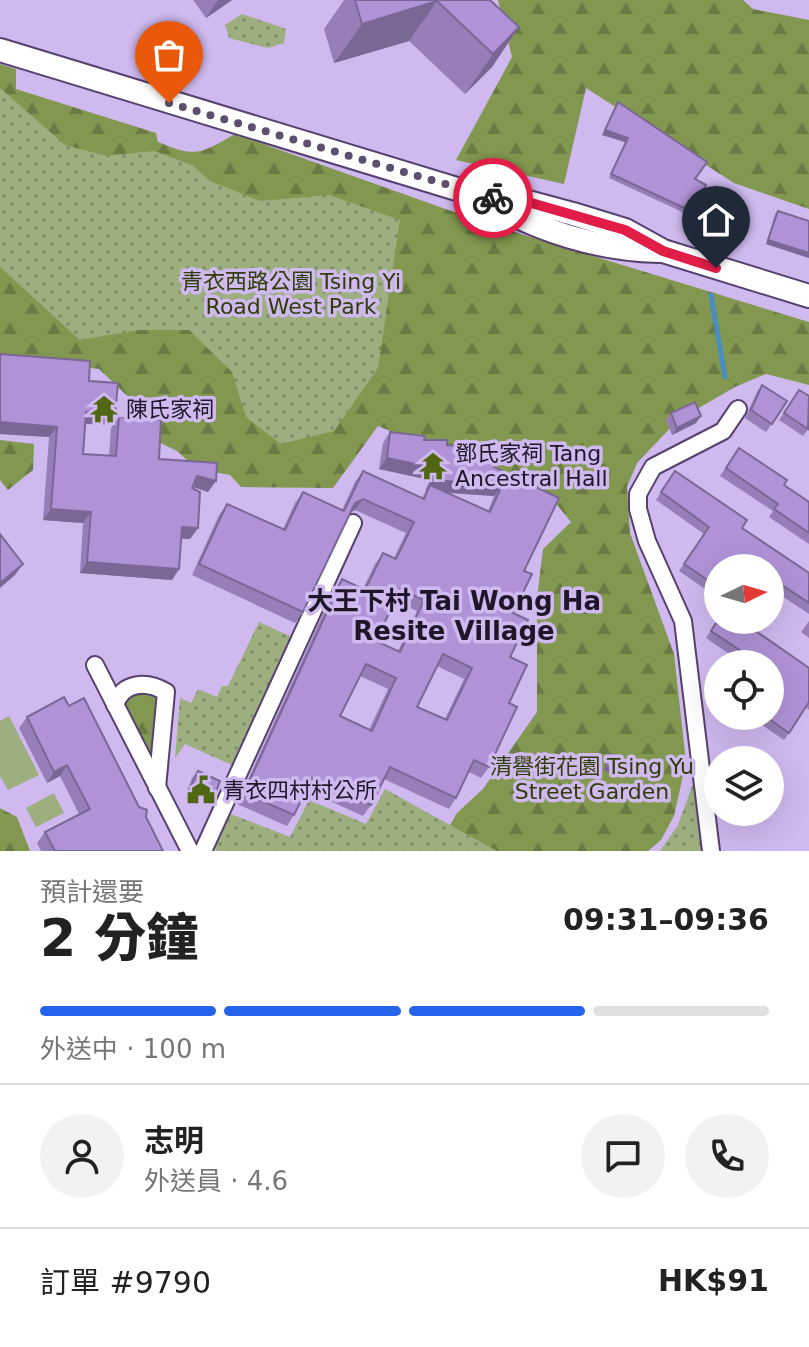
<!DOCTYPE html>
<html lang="zh-TW">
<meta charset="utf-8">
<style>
body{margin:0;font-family:"DejaVu Sans","Noto Sans TC",sans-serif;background:#f2f2f2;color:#222;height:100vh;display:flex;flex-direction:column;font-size:30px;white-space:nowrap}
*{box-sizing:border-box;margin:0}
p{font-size:26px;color:#767676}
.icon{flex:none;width:44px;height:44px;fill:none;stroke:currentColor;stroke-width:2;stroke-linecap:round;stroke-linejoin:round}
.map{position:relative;height:851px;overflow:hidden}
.details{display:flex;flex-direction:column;background:#fff;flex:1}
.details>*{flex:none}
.needle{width:52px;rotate:85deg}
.controls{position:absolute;left:704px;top:554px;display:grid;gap:16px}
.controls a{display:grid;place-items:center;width:80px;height:80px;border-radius:50%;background:#fff;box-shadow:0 8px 32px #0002;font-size:40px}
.pin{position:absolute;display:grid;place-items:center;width:68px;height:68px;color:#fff;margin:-82px -34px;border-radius:50% 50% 50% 0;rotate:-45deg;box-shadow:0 0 8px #0007}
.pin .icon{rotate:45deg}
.courier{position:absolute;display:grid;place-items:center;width:80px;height:80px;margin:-40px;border:6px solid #e11d48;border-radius:50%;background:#fff;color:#222;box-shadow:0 2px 10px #0007}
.headline em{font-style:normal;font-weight:800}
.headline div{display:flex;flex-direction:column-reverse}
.headline{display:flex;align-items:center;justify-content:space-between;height:136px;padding:0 40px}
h1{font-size:52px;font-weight:800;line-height:60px}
.bar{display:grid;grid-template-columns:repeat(4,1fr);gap:12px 8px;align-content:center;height:96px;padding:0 40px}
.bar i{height:10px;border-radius:6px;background:#e0e0e0}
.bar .on{background:#2563eb}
.bar p{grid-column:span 4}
.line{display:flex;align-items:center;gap:20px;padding:0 40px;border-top:2px solid #e0e0e0}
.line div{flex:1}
.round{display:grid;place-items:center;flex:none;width:84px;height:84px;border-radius:42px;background:#f2f2f2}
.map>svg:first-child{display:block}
</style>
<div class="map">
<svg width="809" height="851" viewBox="0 0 809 851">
<defs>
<pattern id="forest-firs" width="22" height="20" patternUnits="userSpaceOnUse" patternTransform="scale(2)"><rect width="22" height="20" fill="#829850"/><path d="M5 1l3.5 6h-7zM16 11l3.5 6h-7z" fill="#6a7b43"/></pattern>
<pattern id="park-dots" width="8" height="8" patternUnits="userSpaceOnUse" patternTransform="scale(2)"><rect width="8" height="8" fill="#9dae7f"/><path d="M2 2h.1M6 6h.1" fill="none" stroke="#7f8d68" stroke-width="1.8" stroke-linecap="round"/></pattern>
</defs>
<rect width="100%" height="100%" fill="#cfb9ef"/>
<g fill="#9dae7f">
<path d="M9,716L39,775L8,790L0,776V721Z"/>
<path d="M54,793L64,813L36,827L26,808Z"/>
</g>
<g fill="url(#forest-firs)">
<path d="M498,0H743L753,9L809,20V209L734,183L586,88L564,184L456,160L512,57Z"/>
<path d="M0,64L16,69V89L156,133L158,142C196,158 200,154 235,134L485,223L809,322V385L766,374L735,387L678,420L637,463L627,487L630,533L674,654L686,762L674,816L661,840L648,851H435L457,813L483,789L537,712V598L543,549L571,522L549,495L378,426L333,488L241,487L230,475L197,469L177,451L156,441L139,407L99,369L0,357Z"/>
<path d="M0,440L34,444L33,470L8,490L0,480Z"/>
<path d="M146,690L156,694L158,700L153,756C136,746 126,720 124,701L133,693Z"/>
<path d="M0,808L17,817L30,851H0Z"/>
</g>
<g fill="url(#park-dots)">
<path d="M242,14L286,29L284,43L268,48L229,38L225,25Z"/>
<path d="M0,88L65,145L106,156L154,151L192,165L210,181L260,201L329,195L400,220L378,368L334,431L281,444L246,417L232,372L189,330H139L80,340L0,267Z"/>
<path d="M259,622L296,639L234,766L185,744L175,758L180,698L191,703L198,689L217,697L222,686H228Z"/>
<path d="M695,778L703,851H660L678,825Z"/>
<path d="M385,789L497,851H217L214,847L228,813L290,837L309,800L366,824Z"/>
</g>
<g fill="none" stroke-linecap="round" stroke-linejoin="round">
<path stroke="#4b8dc0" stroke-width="5" d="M711,295L725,377"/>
<defs>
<g id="street">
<path d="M95,665L190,851"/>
<path d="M115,705C123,681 147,681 166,692L157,788"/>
<path d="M203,851L353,523"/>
<path d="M711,851L683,621L647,541L638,509V494L653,467L723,431L738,409"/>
</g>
<g id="secondary">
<path d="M0,50L483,197L521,200L573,214L625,230L663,251L809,296"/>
<path d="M487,200C537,231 600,250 659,251"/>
</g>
</defs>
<use href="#street" stroke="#56416f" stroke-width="20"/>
<use href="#secondary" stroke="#56416f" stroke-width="26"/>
<use href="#street" stroke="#fff" stroke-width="16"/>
<use href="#secondary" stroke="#fff" stroke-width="22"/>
</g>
<g fill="#977eb9" fill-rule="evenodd">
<path d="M193,0H232L206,18Z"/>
<path d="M344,0H490L519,27L492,67L465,94L409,41L334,63L324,29Z"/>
<path d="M618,102L695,179L693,212L691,216L609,178L625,142L602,135Z"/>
<path d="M778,211L809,258L766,244L775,214Z"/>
<path d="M89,381L108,425L85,424L83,454L109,456L111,428L119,417L159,459L208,492L193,487L198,528L190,539H181L179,569L172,580L80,573L83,523L43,520L49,437L0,434Z"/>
<path d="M762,385L787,401L766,432L745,418L757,392Z"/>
<path d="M799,390L809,428L803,436L779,420Z"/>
<path d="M671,413L696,423L672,435L666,420Z"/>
<path d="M390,432L447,445L472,454L494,467L559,498L524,571L513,613L509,703L489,767L481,778L469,772L456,798L449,809L384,779L371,805L363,816L306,790L294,815L287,826L237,804L334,590L342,579L363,589L375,564L383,553L394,558L406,533L355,510L351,512L303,612L295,623L192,575L219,515L227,504L283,529L295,503L303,492L342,510L355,482L363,471L422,498L426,491H425L430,480L379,469L383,443ZM447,493L494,496L488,511ZM395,601L417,611L398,651L376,641ZM437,666L464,679L445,719L417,707ZM360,676L388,689L369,730L340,716Z"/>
<path d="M739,448L784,485L809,502V544L769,517L773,511L720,476Z"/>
<path d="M675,471L742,528L809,573V614L770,588V568H718V598L679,571L704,534L656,500Z"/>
<path d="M718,620L809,668V710L806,707L784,740L749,716H770V664H744L706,638Z"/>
<path d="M809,621V638L801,632Z"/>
<path d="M69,706L146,817L163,851H41L37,843L45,832L79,814L60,776L47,783L19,728L27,717Z"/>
<path d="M198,771L210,801L187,791L192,778Z"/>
</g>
<g fill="#7b6796">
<path d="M218,0H232L206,18Z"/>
<path d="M437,1L409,41L334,63L362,24Z"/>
<path d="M519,27L492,67L465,94L493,54Z"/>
<path d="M605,130L628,138L625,142L602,135Z"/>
<path d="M768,240L809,253V258L766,244Z"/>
<path d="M86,412L115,414L108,425L78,423Z"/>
<path d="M701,416L696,423L672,435L677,428Z"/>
<path d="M0,422L57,427L49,437L0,434Z"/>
<path d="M387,458L438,469L430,480L379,469Z"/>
<path d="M197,476L216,481L208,492L190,486Z"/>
<path d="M432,480L502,485L494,496L427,491L430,485L425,491Z"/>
<path d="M363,499L355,510L347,514L355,503Z"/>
<path d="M51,509L91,512L83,523L43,520Z"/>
<path d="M182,527L198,528L190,539L175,538Z"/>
<path d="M87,562L179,569L172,580L80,573Z"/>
<path d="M23,564L15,575L0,588V583Z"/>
<path d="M67,765L60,776L47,783L54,772Z"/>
<path d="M606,766L618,770L615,774L603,770Z"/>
<path d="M192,784L215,794L210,801L187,791Z"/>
</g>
<g fill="#b093d7" stroke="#7b6796" stroke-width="2" fill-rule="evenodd">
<path d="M355,0H490L519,27L493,54L437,1L362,24Z"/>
<path d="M618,102L707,162L695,179L706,185L693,212L611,174L628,138L605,130Z"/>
<path d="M778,211L809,221V253L768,240Z"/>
<path d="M0,354L90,361L89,381L118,383L115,414L86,412L83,454L116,456L119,417L161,420L159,459L217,463L216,481L197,476L192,488L200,492L198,528L182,527L179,569L87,562L91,512L51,509L57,427L0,422Z"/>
<path d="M762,385L787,401L772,424L751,410Z"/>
<path d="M799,390L809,396L808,429L784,413Z"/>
<path d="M695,402L701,416L677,428L671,413Z"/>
<path d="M390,432L425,436L424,440H447V445L473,448L472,454L495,456L494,467L559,498L524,571L532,574L513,613L528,620L510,657L527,665L509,703L517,707L489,767L474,760L456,798L390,767L371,805L312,778L294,815L244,793L342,579L365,590L383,553L396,559L414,522L363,499L355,503L303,612L199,564L227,504L285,530L303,492L344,511L363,471L424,499L430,485L490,512L502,485L432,480L438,469L387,458ZM400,589L424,600L400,652L376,641ZM443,654L472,668L447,720L417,707ZM366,664L396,678L372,731L340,716Z"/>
<path d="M739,448L787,480L784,485L809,502V533L774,509L778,504L726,468Z"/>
<path d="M675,471L747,520L742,528L809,573V603L770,577V568H718V587L684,564L709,527L661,492Z"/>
<path d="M0,534L23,564L0,583Z"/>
<path d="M718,620H740L809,668V702L789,733L765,716H770V664H757L758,662L711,631Z"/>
<path d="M64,697L69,706L84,698L139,807L147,810L146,817L163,851H55L45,832L90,809L67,765L54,772L27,717Z"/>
<path d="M609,754L622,758L618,770L606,766Z"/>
<path d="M198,771L220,781L215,794L192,784Z"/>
</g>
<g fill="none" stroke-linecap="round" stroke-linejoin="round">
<path stroke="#5d4f6f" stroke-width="8" stroke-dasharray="0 14.4" d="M169,103L493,198"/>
<path stroke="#e11d48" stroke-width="10" d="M493,198L521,200L625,230L663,251L716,268"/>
</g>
<defs>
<symbol id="temple-bare" viewBox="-9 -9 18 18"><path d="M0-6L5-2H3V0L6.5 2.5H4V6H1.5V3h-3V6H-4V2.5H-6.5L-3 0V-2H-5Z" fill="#516613" stroke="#cfb9ef" stroke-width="2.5" paint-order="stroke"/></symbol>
<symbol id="civic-bare" viewBox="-9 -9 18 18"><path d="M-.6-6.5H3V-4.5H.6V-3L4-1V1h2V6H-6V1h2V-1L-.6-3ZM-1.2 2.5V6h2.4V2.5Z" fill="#516613" stroke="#cfb9ef" stroke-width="2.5" paint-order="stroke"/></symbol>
</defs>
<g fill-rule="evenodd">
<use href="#temple-bare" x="84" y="389" width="40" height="40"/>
<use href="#temple-bare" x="413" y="446" width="40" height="40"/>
<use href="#civic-bare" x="181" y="770" width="40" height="40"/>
</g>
<g text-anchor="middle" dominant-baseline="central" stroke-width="7" stroke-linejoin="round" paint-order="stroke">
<g font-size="22" fill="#303e05" stroke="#cfb9ef">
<text x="291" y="281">青衣西路公園 Tsing Yi<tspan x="291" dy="25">Road West Park</tspan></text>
<text x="592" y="766">清譽街花園 Tsing Yu<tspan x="592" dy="25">Street Garden</tspan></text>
</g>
<g font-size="22" fill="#1f162a" stroke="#cfb9ef" text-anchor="start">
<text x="126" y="409">陳氏家祠</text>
<text x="455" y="453">鄧氏家祠 Tang<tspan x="455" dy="25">Ancestral Hall</tspan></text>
<text x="223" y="790">青衣四村村公所</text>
</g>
<g font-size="26" font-weight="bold" fill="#1f162a" stroke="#cfb9ef">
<text x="454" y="601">大王下村 Tai Wong Ha<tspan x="454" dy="30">Resite Village</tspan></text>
</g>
</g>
</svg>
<div class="controls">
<a><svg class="needle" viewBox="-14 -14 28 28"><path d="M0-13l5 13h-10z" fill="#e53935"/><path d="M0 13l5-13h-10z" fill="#767676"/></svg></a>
<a><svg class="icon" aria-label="locate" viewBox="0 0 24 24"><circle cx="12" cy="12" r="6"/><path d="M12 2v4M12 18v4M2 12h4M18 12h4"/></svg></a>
<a><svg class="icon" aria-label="layers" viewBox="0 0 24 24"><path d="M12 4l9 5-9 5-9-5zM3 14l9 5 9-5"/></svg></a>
</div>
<div class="pin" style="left:169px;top:103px;background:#ea580c"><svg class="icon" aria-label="bag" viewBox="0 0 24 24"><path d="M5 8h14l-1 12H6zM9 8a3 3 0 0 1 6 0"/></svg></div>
<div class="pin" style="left:716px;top:268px;background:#1f2937"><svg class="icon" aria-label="home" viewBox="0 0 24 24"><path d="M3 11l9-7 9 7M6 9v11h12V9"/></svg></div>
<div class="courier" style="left:493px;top:198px"><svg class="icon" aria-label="bike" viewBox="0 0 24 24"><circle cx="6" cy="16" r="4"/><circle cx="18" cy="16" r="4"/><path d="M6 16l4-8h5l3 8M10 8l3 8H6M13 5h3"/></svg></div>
</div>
<section class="details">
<div class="headline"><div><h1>2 分鐘</h1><p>預計還要</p></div><em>09:31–09:36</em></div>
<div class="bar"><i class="on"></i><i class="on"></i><i class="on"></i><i></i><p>外送中 · 100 m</p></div>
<div class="line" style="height:144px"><a class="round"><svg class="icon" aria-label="person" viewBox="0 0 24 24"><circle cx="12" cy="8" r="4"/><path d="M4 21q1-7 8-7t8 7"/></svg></a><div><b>志明</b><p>外送員 · 4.6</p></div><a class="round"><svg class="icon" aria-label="chat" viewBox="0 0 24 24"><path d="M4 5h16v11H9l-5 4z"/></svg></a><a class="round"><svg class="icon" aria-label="phone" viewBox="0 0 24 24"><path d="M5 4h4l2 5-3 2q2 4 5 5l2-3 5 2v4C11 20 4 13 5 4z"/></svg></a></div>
<div class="line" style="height:104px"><div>訂單 #9790</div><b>HK$91</b></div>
</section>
